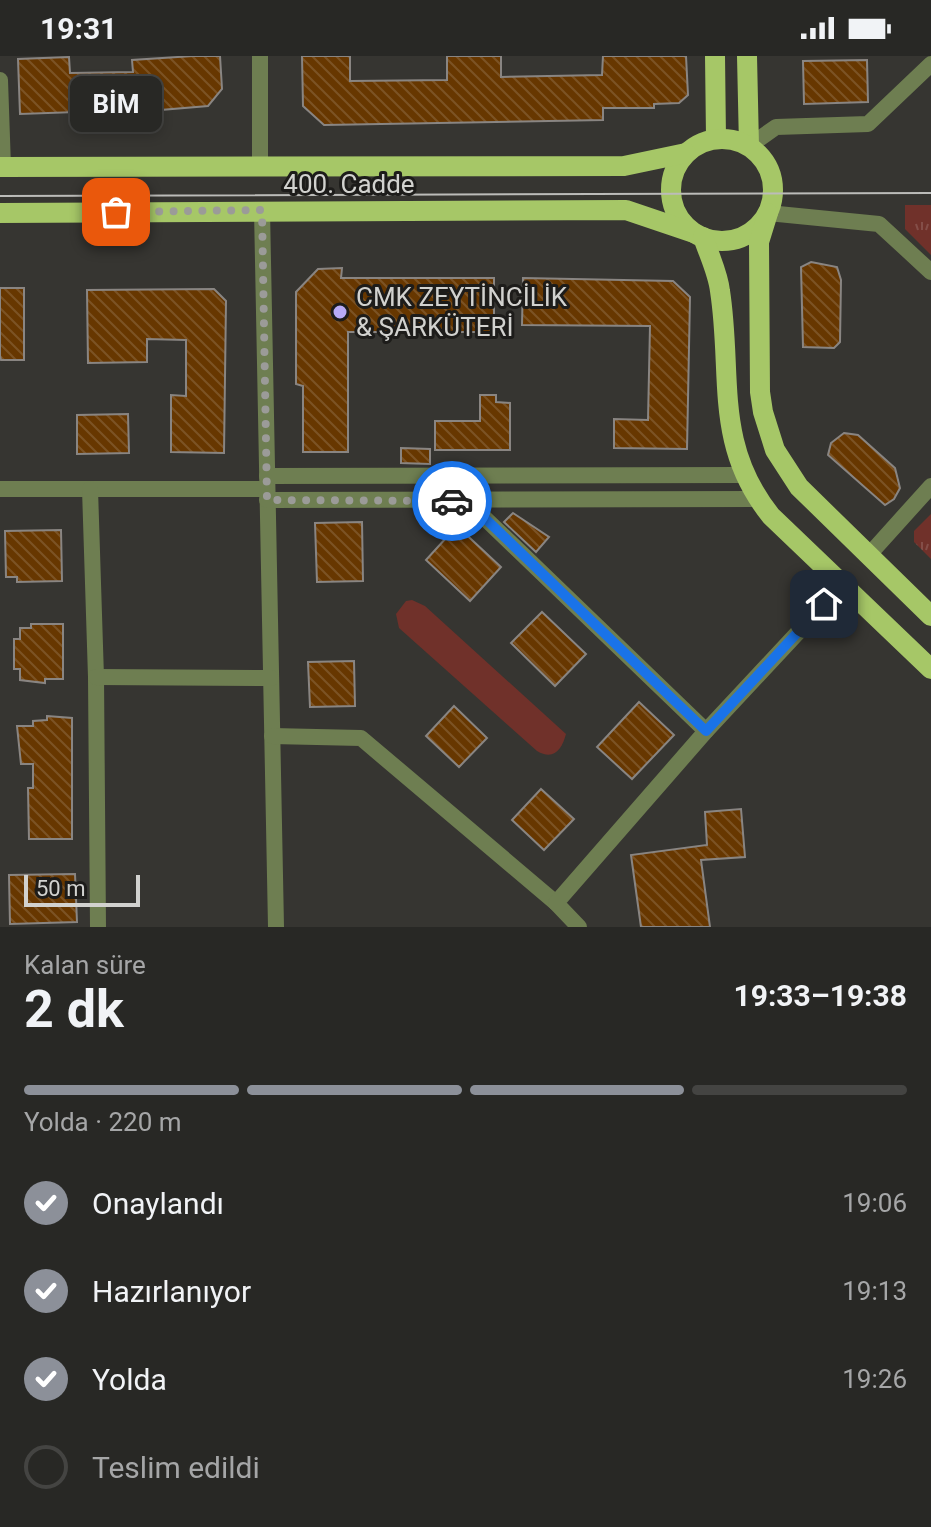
<!DOCTYPE html>
<html lang="tr">
<meta charset="utf-8">
<style>
body{margin:0;font-family:Roboto,sans-serif;background:#343432;color:#f1f3f6;height:100vh;display:flex;flex-direction:column;font-size:30px;white-space:nowrap}
*{box-sizing:border-box;margin:0}
p{font-size:26px;color:#a5a6a7}
.icon{flex:none;width:44px;height:44px;fill:none;stroke:currentColor;stroke-width:2;stroke-linecap:round;stroke-linejoin:round}
.map{position:relative;height:871px;overflow:hidden}
.details{display:flex;flex-direction:column;background:#282825;flex:1}
.details>*{flex:none}
.scale{position:absolute;left:24px;bottom:20px;width:116px;box-sizing:border-box;padding-left:8px;border:4px solid #d2d2cf;border-top:0;font-size:22px;line-height:28px;white-space:nowrap;color:#d2d2cf;-webkit-text-stroke:6px #1d1c1a;paint-order:stroke}
.pin{position:absolute;display:grid;place-items:center;width:68px;height:68px;color:#fff;margin:-34px;border-radius:16px;box-shadow:0 4px 12px #0006}
.courier{position:absolute;display:grid;place-items:center;width:80px;height:80px;margin:-40px;border:6px solid #1a73e8;border-radius:50%;background:#fff;color:#222;box-shadow:0 2px 10px #0007}
.bubble{position:absolute;height:56px;border-radius:12px;background:#282825;box-shadow:0 4px 12px #0003,0 0 0 2px #444442;font-size:26px;font-weight:700;line-height:56px;text-align:center}
.headline em{font-style:normal;font-weight:700}
.headline div{display:flex;flex-direction:column-reverse}
.headline{display:flex;align-items:center;justify-content:space-between;height:136px;padding:0 24px}
h1{font-size:52px;font-weight:700;line-height:60px}
.bar{display:grid;grid-template-columns:repeat(4,1fr);gap:12px 8px;align-content:center;height:96px;padding:0 24px}
.bar i{height:10px;border-radius:6px;background:#444442}
.bar .current{background:#8c9099}
.bar p{grid-column:span 4}
ol{padding:0 24px;list-style:none}
li{display:flex;align-items:center;gap:24px;height:88px}
li p{margin-inline-start:auto}
li .icon{padding:8px;border-radius:50%;background:#8c9099;color:#fff;stroke-width:4}
li:last-child{color:#a5a6a7}
li i{width:44px;height:44px;border:4px solid #444442;border-radius:50%}
.status{display:flex;justify-content:space-between;align-items:center;height:56px;padding:0 40px;background:#282825;direction:ltr}
.status svg{height:22px;fill:currentColor}
.map>svg:first-child{display:block}
</style>
<div class="status"><b>19:31</b><svg viewBox="0 0 49 12"><path d="M0 12V9h3v3zM5 12V6h3v6zM10 12V3h3v9zM15 12V0h3v12zM26 1h20v11H26zM47 4h2v5h-2z"/></svg></div>
<div class="map">
<svg width="931" height="871" viewBox="0 0 931 871">
<defs>
<pattern id="park-tufts" width="24" height="20" patternUnits="userSpaceOnUse" patternTransform="scale(2)"><rect width="24" height="20" fill="#70312a"/><path d="M3 7l-1-3M5 7V3M7 7l1-3M15 17l-1-3M17 17v-4M19 17l1-3" fill="none" stroke="#844e48"/></pattern>
<pattern id="building-back-hatch" width="6" height="6" patternUnits="userSpaceOnUse" patternTransform="scale(2)"><rect width="6" height="6" fill="#673700"/><path d="M-1 5l2 2M0 0l6 6M5-1l2 2" fill="none" stroke="#7c5324"/></pattern>
</defs>
<rect width="100%" height="100%" fill="#363531"/>
<path fill="#70312a" d="M412,544L425,550L566,678C562,693 554,705 537,695L399,572L396,558L406,545Z"/>
<g fill="url(#park-tufts)">
<path d="M905,149H931V199L905,173Z"/>
<path d="M931,458V503L914,486V475Z"/>
</g>
<g fill="url(#building-back-hatch)" stroke="#898582" stroke-width="2">
<path d="M193,0H220L222,33L208,50L125,57V72H76V56L20,58L18,3L69,1L70,17L133,16L132,4Z"/>
<path d="M302,0H350V25L447,24V0H501V21L602,19L603,0H686L688,39L679,47L654,48V52H603V64L324,69L303,50Z"/>
<path d="M867,4L868,46L804,48L803,5Z"/>
<path d="M811,206L837,211L841,224L840,286L834,292L803,291L801,211Z"/>
<path d="M342,212L341,222H494V276H348V396H303V330L296,328V236L318,213Z"/>
<path d="M523,222L673,225L690,241L687,393L614,392V363L648,364L650,270L522,269Z"/>
<path d="M0,232H24V304H1L0,300Z"/>
<path d="M214,233L226,245L224,397L171,396V339L186,340V284L147,283V306L88,307L87,234Z"/>
<path d="M480,339H496V346L510,347V394H435V365H480Z"/>
<path d="M128,358L129,397L77,398V359Z"/>
<path d="M844,377L858,379L895,412L900,432L894,443L885,449L828,399L831,387Z"/>
<path d="M401,392L430,393V408L401,407Z"/>
<path d="M513,457L549,481L536,496L504,466Z"/>
<path d="M362,466L363,525L317,526L315,467Z"/>
<path d="M457,470L501,511L470,545L426,504Z"/>
<path d="M61,474L62,525L17,526V521H6L5,475Z"/>
<path d="M542,556L586,598L555,630L511,587Z"/>
<path d="M31,568H63V623H45V627L20,624V613H14V583H20V572H31Z"/>
<path d="M354,605L355,650L310,651L308,606Z"/>
<path d="M639,646L674,679L632,723L597,691Z"/>
<path d="M454,650L487,682L459,711L426,680Z"/>
<path d="M47,660L72,662V783H29L28,732H33V708H21L17,670H33V665L47,664Z"/>
<path d="M541,733L574,763L544,794L512,764Z"/>
<path d="M741,753L745,801L701,804L710,871H641L631,799L707,789L705,756Z"/>
<path d="M75,818L77,866L10,868L9,819Z"/>
</g>
<g fill="none" stroke-linecap="round" stroke-linejoin="round">
<g stroke="#6e7e51" stroke-width="16">
<path d="M260,0V109"/>
<path d="M0,24L3,111"/>
<path d="M749,90L776,71L868,68L931,8"/>
<path d="M262,154L276,871"/>
<path d="M768,157L879,168L931,216"/>
<path d="M267,420L744,419"/>
<path d="M0,433H267"/>
<path d="M90,433L96,621L98,871"/>
<path d="M267,444L757,443"/>
<path d="M467,445L706,675"/>
<path d="M868,500L931,430"/>
<path d="M96,621L271,622"/>
<path d="M272,680L361,682L556,847"/>
<path d="M579,871L556,847L706,675L844,527"/>
</g>
<g stroke="#a6c767" stroke-width="20">
<path d="M715,0L716,82"/>
<path d="M747,0L749,90"/>
<circle cx="722" cy="134" r="51"/>
<path d="M0,111L624,110L686,97"/>
<path d="M0,157L626,154L694,177"/>
<path d="M768,157L759,186L760,336L763,356L775,394L799,431L931,560"/>
<path d="M703,181C709,199 718,217 720,235C733,319 713,388 771,460L931,613"/>
</g>
<path stroke="#bcbcb9" stroke-width="2" d="M0,140L931,137"/>
</g>
<g fill="none" stroke-linecap="round" stroke-linejoin="round">
<path stroke="#9b9b98" stroke-width="8" stroke-dasharray="0 14.4" d="M116,156L262,154L267,444L452,445"/>
<path stroke="#1a73e8" stroke-width="10" d="M452,445H467L706,675L824,548"/>
</g>
<circle fill="#b8abf7" stroke="#1d1c1a" stroke-width="3" cx="340" cy="256" r="8"/>
<g text-anchor="middle" dominant-baseline="central" stroke-width="6" stroke-linejoin="round" paint-order="stroke">
<g font-size="26" fill="#d2d2cf" stroke="#1d1c1a">
<text x="349" y="128">400. Cadde</text>
</g>
<g font-size="26" fill="#d2d2cf" stroke="#1d1c1a" text-anchor="start">
<text x="356" y="241">CMK ZEYTİNCİLİK<tspan x="356" dy="30">&amp; ŞARKÜTERİ</tspan></text>
</g>
</g>
</svg>
<div class="scale">50 m</div>
<div class="pin" style="left:116px;top:156px;background:#ea580c"><svg class="icon" aria-label="bag" viewBox="0 0 24 24"><path d="M5 8h14l-1 12H6zM9 8a3 3 0 0 1 6 0"/></svg></div>
<div class="pin" style="left:824px;top:548px;background:#1f2937"><svg class="icon" aria-label="home" viewBox="0 0 24 24"><path d="M3 11l9-7 9 7M6 9v11h12V9"/></svg></div>
<div class="courier" style="left:452px;top:445px"><svg class="icon" aria-label="car" viewBox="0 0 24 24"><path d="M5 17H2v-5l4-1 3-4h7l3 4 3 1v5h-3M9 17h6M6 11h13"/><circle cx="7" cy="17" r="2"/><circle cx="17" cy="17" r="2"/></svg></div>
<div class="bubble" style="left:70px;top:20px;width:92px">BİM</div>
</div>
<section class="details">
<div class="headline"><div><h1>2 dk</h1><p>Kalan süre</p></div><em>19:33–19:38</em></div>
<div class="bar"><i class="current"></i><i class="current"></i><i class="current"></i><i></i><p>Yolda · 220 m</p></div>
<ol>
<li><svg class="icon" aria-label="check" viewBox="0 0 24 24"><path d="M5 12l5 5 9-10"/></svg>Onaylandı<p>19:06</p></li>
<li><svg class="icon" aria-label="check" viewBox="0 0 24 24"><path d="M5 12l5 5 9-10"/></svg>Hazırlanıyor<p>19:13</p></li>
<li><svg class="icon" aria-label="check" viewBox="0 0 24 24"><path d="M5 12l5 5 9-10"/></svg>Yolda<p>19:26</p></li>
<li><i></i>Teslim edildi</li>
</ol>
</section>
